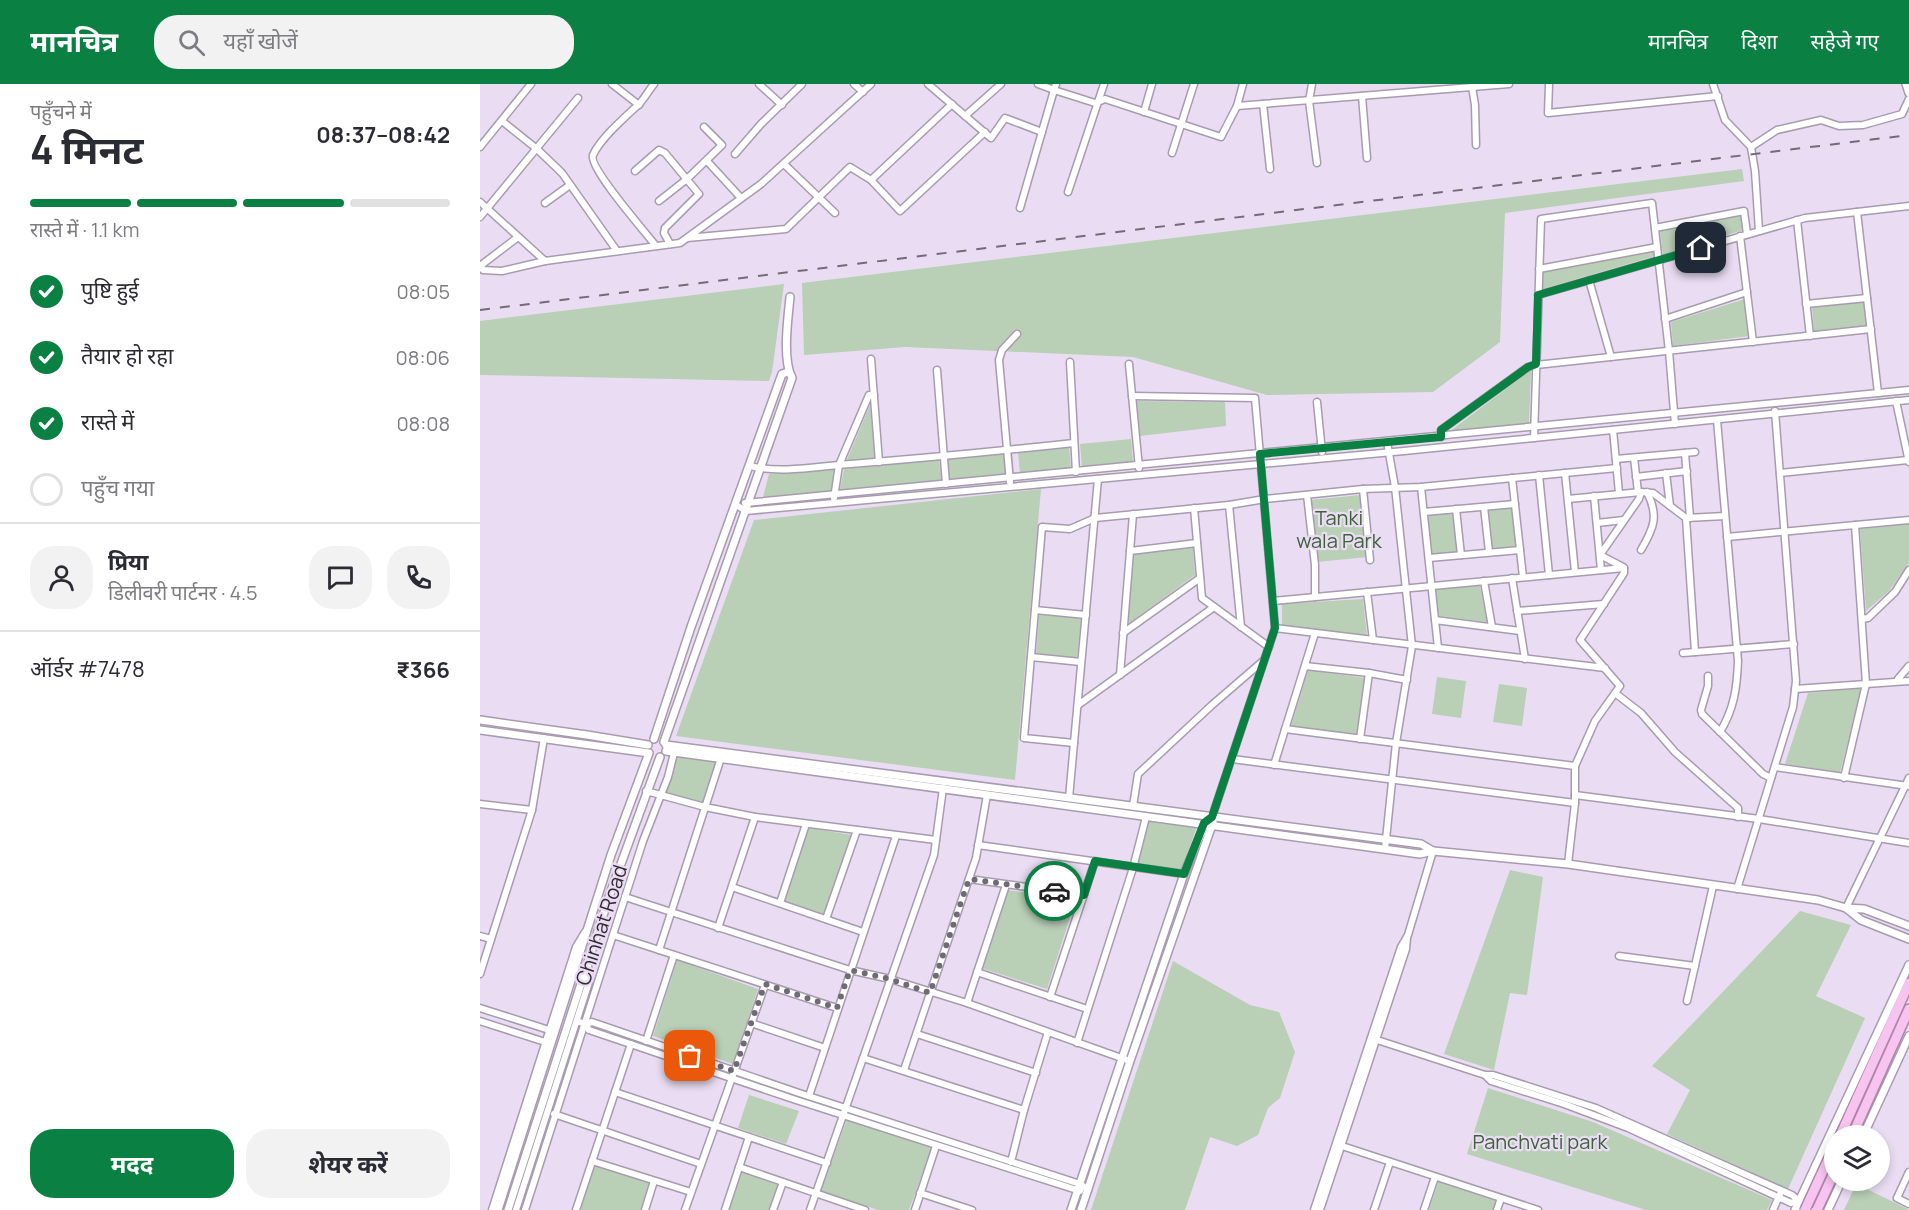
<!DOCTYPE html>
<html lang="hi">
<meta charset="utf-8">
<style>
body{margin:0;font-family:Manrope,"Noto Sans Devanagari",sans-serif;background:#f2f2f3;color:#2b2b33;height:100vh;display:flex;flex-direction:column;font-size:22px;white-space:nowrap}
*{box-sizing:border-box;margin:0}
p{font-size:20px;color:#7c7c81}
.icon{flex:none;width:33px;height:33px;fill:none;stroke:currentColor;stroke-width:2;stroke-linecap:round;stroke-linejoin:round}
.map{position:relative;flex:1;overflow:hidden}
.details{display:flex;flex-direction:column;background:#fff;width:480px}
.details>*{flex:none}
.fabs{position:absolute;left:1344px;top:1041px;display:grid;gap:12px}
.fabs a{display:grid;place-items:center;width:66px;height:66px;border-radius:50%;background:#fff;box-shadow:0 3px 9px #0003;font-size:30px}
.pin{position:absolute;display:grid;place-items:center;width:51px;height:51px;color:#fff;margin:-26px;border-radius:12px;box-shadow:0 3px 9px #0006}
.courier{position:absolute;display:grid;place-items:center;width:60px;height:60px;margin:-30px;border:4px solid #0b8043;border-radius:50%;background:#fff;color:#222;box-shadow:0 2px 8px #0007}
.head em{font-style:normal;font-weight:700}
.head div{display:flex;flex-direction:column-reverse}
.head{display:flex;align-items:center;justify-content:space-between;height:102px;padding:0 30px}
h1{font-size:39px;font-weight:700;line-height:45px}
.bar{display:grid;grid-template-columns:repeat(4,1fr);gap:9px 6px;align-content:center;height:72px;padding:0 30px}
.bar i{height:8px;border-radius:4px;background:#e1e1e2}
.bar .selected{background:#0b8043}
.bar p{grid-column:span 4}
.line{display:flex;align-items:center;gap:15px;padding:0 30px;border-top:2px solid #e1e1e2}
.line div{flex:1}
.round{display:grid;place-items:center;flex:none;width:63px;height:63px;border-radius:24px;background:#f2f2f3}
ol{padding:0 30px;list-style:none}
li{display:flex;align-items:center;gap:18px;height:66px}
li p{margin-inline-start:auto}
li .icon{padding:6px;border-radius:50%;background:#0b8043;color:#fff;stroke-width:4}
li:last-child{color:#7c7c81}
li i{width:33px;height:33px;border:3px solid #e1e1e2;border-radius:50%}
.primary-button{display:flex;gap:12px;margin-top:auto;padding:12px 30px}
.primary-button a{flex:1;height:69px;border-radius:24px;background:#0b8043;color:#fff;font-size:24px;font-weight:700;line-height:69px;text-align:center}
.primary-button a+a{background:#f2f2f3;color:#2b2b33}
header{display:flex;align-items:center;gap:36px;box-sizing:border-box;height:84px;padding:0 30px;background:#0b8043;color:#fff}
header strong{font-size:28px}
nav{display:flex;gap:33px;margin-inline-start:auto;font-size:21px}
.search{width:420px;height:54px;background:#f2f2f3;display:flex;align-items:center;gap:15px;box-sizing:border-box;padding:0 21px;border-radius:24px;color:#7c7c81;font-size:22px}
main{display:flex;flex:1;min-height:0}
.map>svg:first-child{display:block}
</style>
<header>
<strong>मानचित्र</strong>
<div class="search"><svg class="icon" aria-label="search" viewBox="0 0 24 24"><circle cx="10" cy="10" r="6"/><path d="M15 15l6 6"/></svg>यहाँ खोजें</div>
<nav><a>मानचित्र</a><a>दिशा</a><a>सहेजे गए</a></nav>
</header>
<main>
<section class="details">
<div class="head"><div><h1>4 मिनट</h1><p>पहुँचने में</p></div><em>08:37–08:42</em></div>
<div class="bar"><i class="selected"></i><i class="selected"></i><i class="selected"></i><i></i><p>रास्ते में · 1.1 km</p></div>
<ol>
<li><svg class="icon" aria-label="check" viewBox="0 0 24 24"><path d="M5 12l5 5 9-10"/></svg>पुष्टि हुई<p>08:05</p></li>
<li><svg class="icon" aria-label="check" viewBox="0 0 24 24"><path d="M5 12l5 5 9-10"/></svg>तैयार हो रहा<p>08:06</p></li>
<li><svg class="icon" aria-label="check" viewBox="0 0 24 24"><path d="M5 12l5 5 9-10"/></svg>रास्ते में<p>08:08</p></li>
<li><i></i>पहुँच गया</li>
</ol>
<div class="line" style="height:108px"><a class="round"><svg class="icon" aria-label="person" viewBox="0 0 24 24"><circle cx="12" cy="8" r="4"/><path d="M4 21q1-7 8-7t8 7"/></svg></a><div><b>प्रिया</b><p>डिलीवरी पार्टनर · 4.5</p></div><a class="round"><svg class="icon" aria-label="chat" viewBox="0 0 24 24"><path d="M4 5h16v11H9l-5 4z"/></svg></a><a class="round"><svg class="icon" aria-label="phone" viewBox="0 0 24 24"><path d="M5 4h4l2 5-3 2q2 4 5 5l2-3 5 2v4C11 20 4 13 5 4z"/></svg></a></div>
<div class="line" style="height:78px"><div>ऑर्डर #7478</div><b>₹366</b></div>
<div class="primary-button"><a>मदद</a><a>शेयर करें</a></div>
</section>
<div class="map">
<svg width="1429" height="1126" viewBox="0 0 1429 1126">
<rect width="100%" height="100%" fill="#eaddf3"/>
<g fill="#b9cfb6">
<path d="M1262,85L1264,97L1025,129L1020,258L953,308L787,311L653,273L425,263L324,271L322,199Z"/>
<path d="M1262,131L1263,146L1183,171L1180,147Z"/>
<path d="M1175,167V172L1062,205V188Z"/>
<path d="M304,200L292,288L289,297L0,291V237Z"/>
<path d="M1265,215L1269,252L1193,262L1191,238Z"/>
<path d="M1384,217L1387,242L1334,248L1332,223Z"/>
<path d="M1051,286L1049,340L969,348Z"/>
<path d="M657,317L745,318L746,342L660,352Z"/>
<path d="M390,321L395,374L366,378Z"/>
<path d="M651,355L653,378L602,383L600,360Z"/>
<path d="M589,362L591,385L540,390L538,368Z"/>
<path d="M532,369L534,390L469,397L467,375Z"/>
<path d="M459,376L462,398L360,406L364,385Z"/>
<path d="M354,386L351,407L283,413L289,390Z"/>
<path d="M561,405L535,696L196,652L274,436Z"/>
<path d="M881,411L888,473L837,478L830,416Z"/>
<path d="M1032,423L1036,464L1010,466L1007,425Z"/>
<path d="M973,428L978,469L950,472L946,431Z"/>
<path d="M1429,440V479L1409,507L1386,527L1380,445Z"/>
<path d="M713,463L715,491L648,540L653,470Z"/>
<path d="M1000,502L1007,538L959,532L955,505Z"/>
<path d="M883,515L887,553L802,541V520Z"/>
<path d="M559,530L601,534L597,574L556,571Z"/>
<path d="M828,586L885,594L878,650L811,642Z"/>
<path d="M957,593L986,597L981,634L952,630Z"/>
<path d="M1019,600L1047,604L1042,642L1013,638Z"/>
<path d="M1382,604L1360,688L1305,680L1328,609Z"/>
<path d="M198,671L237,676L223,720L183,709Z"/>
<path d="M670,732L718,739L702,786L656,782Z"/>
<path d="M329,744L372,751L344,830L304,816Z"/>
<path d="M1030,786L1063,793L1047,911L1030,909L1014,986L964,970Z"/>
<path d="M527,806L596,815L567,905L501,884Z"/>
<path d="M1320,827L1371,841L1336,912L1385,934L1308,1105L1187,1050L1210,1006L1172,982Z"/>
<path d="M197,876L278,905L253,980L173,952Z"/>
<path d="M693,877L770,921L799,928L815,968L800,1014L788,1024L778,1051L757,1062L730,1053L705,1126H611Z"/>
<path d="M1008,1004L1113,1038L1292,1116L1287,1126H1166L987,1070Z"/>
<path d="M269,1011L319,1027L306,1060L258,1044Z"/>
<path d="M367,1035L452,1064L429,1126H398L341,1107Z"/>
<path d="M114,1079L173,1099L163,1126H100Z"/>
<path d="M261,1085L300,1099L290,1126H247Z"/>
<path d="M959,1096L1017,1116L1014,1126H949Z"/>
<path d="M1376,1100L1428,1125V1126H1364Z"/>
</g>
<g fill="none" stroke-linecap="round" stroke-linejoin="round">
<defs>
<g id="minor">
<path d="M132,0L159,21"/>
<path d="M174,0C168,7 164,16 157,22C144,34 120,55 113,71C108,83 166,149 176,162"/>
<path d="M279,0L302,21"/>
<path d="M374,0L383,8"/>
<path d="M448,0L511,54L525,34L562,48"/>
<path d="M558,0L574,6L576,0"/>
<path d="M832,0L829,17L837,79"/>
<path d="M1069,0L1068,29L1238,12"/>
<path d="M1233,0L1245,36L1271,63L1275,87L1279,147"/>
<path d="M992,3L995,21L996,61"/>
<path d="M882,12L887,74"/>
<path d="M783,20L790,85"/>
<path d="M757,22L1029,0"/>
<path d="M664,28L672,0"/>
<path d="M485,32L521,0"/>
<path d="M22,37L57,65L82,89L137,167"/>
<path d="M0,63L51,0"/>
<path d="M1271,63L1297,46L1341,36L1359,42L1383,41L1422,30L1429,15"/>
<path d="M692,69L714,0"/>
<path d="M255,70L281,40L322,0"/>
<path d="M227,77L261,114"/>
<path d="M304,80L355,129"/>
<path d="M155,87L179,66L185,69L219,110L185,144L184,149L190,160"/>
<path d="M391,96L472,20"/>
<path d="M588,108L624,0"/>
<path d="M179,117L207,95L242,61L224,43"/>
<path d="M0,118L65,177L200,159L281,100L391,0"/>
<path d="M65,119L90,101"/>
<path d="M540,124L574,6L615,19L625,15L741,53L757,22L763,0"/>
<path d="M1377,128L1398,309"/>
<path d="M0,133L98,14"/>
<path d="M1317,136L1330,252"/>
<path d="M1175,144L1264,127L1267,150"/>
<path d="M1260,152L1273,258"/>
<path d="M207,154L306,145L370,83L391,96L420,127L505,48"/>
<path d="M0,182L38,153"/>
<path d="M1,182L3,186L22,187L65,177"/>
<path d="M1059,185L1177,163"/>
<path d="M1109,196L1131,273"/>
<path d="M1058,211L1325,134L1429,122"/>
<path d="M1326,220L1387,214"/>
<path d="M1185,235L1267,208"/>
<path d="M391,275L399,378"/>
<path d="M590,278L596,388"/>
<path d="M649,280L659,384"/>
<path d="M457,286L466,400"/>
<path d="M652,312L775,314L795,544L732,733"/>
<path d="M1416,317L1429,378"/>
<path d="M837,318L842,368"/>
<path d="M1237,336L1258,577C1257,604 1254,625 1240,648"/>
<path d="M1133,346L1139,409"/>
<path d="M961,353V346L1048,283L1056,281L1391,245"/>
<path d="M1054,354L1061,135L1172,119L1189,267L1195,340"/>
<path d="M1205,369L1210,434"/>
<path d="M1154,374L1158,408"/>
<path d="M1136,375L1215,368"/>
<path d="M270,382C300,390 340,382 371,380C445,374 520,367 594,359"/>
<path d="M1085,389L1095,488"/>
<path d="M1186,389L1190,422"/>
<path d="M1300,389L1428,376"/>
<path d="M1059,391L1069,491"/>
<path d="M1156,393L1207,387"/>
<path d="M1032,394L1043,493"/>
<path d="M530,398L519,276L522,266L537,250"/>
<path d="M941,403L958,564"/>
<path d="M883,405L890,476"/>
<path d="M827,411L835,481V513"/>
<path d="M1114,412L1121,486"/>
<path d="M354,414L359,381L389,311H394"/>
<path d="M1088,415L1161,408L1173,409L1206,434L1245,432"/>
<path d="M265,419L1429,306"/>
<path d="M256,421L266,427L924,367L1429,316"/>
<path d="M749,421L761,543"/>
<path d="M1004,423L1009,468"/>
<path d="M714,424L722,514L789,563"/>
<path d="M976,425L981,471"/>
<path d="M944,428L1035,420"/>
<path d="M1206,434L1215,568"/>
<path d="M1117,439L1144,436"/>
<path d="M1247,453L1429,436"/>
<path d="M1161,466C1174,444 1179,432 1167,408"/>
<path d="M650,467L717,459"/>
<path d="M949,474L1040,466"/>
<path d="M1143,483L1120,471L1159,415L1161,408"/>
<path d="M1032,494L1045,575"/>
<path d="M1004,497L1012,543"/>
<path d="M887,508L893,556"/>
<path d="M793,517L1144,484"/>
<path d="M555,526L606,531"/>
<path d="M1037,527L1124,520"/>
<path d="M1382,535L1388,534L1415,508L1429,486"/>
<path d="M955,536L1040,547"/>
<path d="M795,544L1125,584"/>
<path d="M643,549L720,494"/>
<path d="M1203,569L1314,560"/>
<path d="M551,573L601,578"/>
<path d="M825,582L889,589L927,596"/>
<path d="M640,591L653,430"/>
<path d="M1228,592V602L1221,626L1222,630L1283,690L1291,694"/>
<path d="M1419,597L1418,595L1429,582"/>
<path d="M1315,605L1429,597"/>
<path d="M1135,609L1161,629L1195,668L1258,724V733"/>
<path d="M598,621L734,523"/>
<path d="M805,645L1095,682"/>
<path d="M880,655L889,589"/>
<path d="M594,659L544,654L562,443L590,445L615,434L749,421L785,415L883,405L941,403L1137,384"/>
<path d="M752,675L1095,719"/>
<path d="M794,681L835,549"/>
<path d="M1295,683L1428,702"/>
<path d="M1364,694L1386,600L1375,441"/>
<path d="M166,707L225,723L275,733L456,756"/>
<path d="M1095,711L1279,735L1429,759"/>
<path d="M589,714L618,395"/>
<path d="M0,720L52,726"/>
<path d="M653,722L658,690L732,621L783,577"/>
<path d="M498,761L704,790"/>
<path d="M905,765L916,659L932,562L915,403L907,358"/>
<path d="M1088,780L1095,719V682L1115,637L1140,602L1100,556L1144,489V484"/>
<path d="M489,795L604,811"/>
<path d="M252,803L383,848"/>
<path d="M1257,805L1313,623L1316,597L1295,327"/>
<path d="M145,813L370,886L410,895L487,919L647,976"/>
<path d="M300,819L326,740"/>
<path d="M1366,824L1429,694"/>
<path d="M346,835L377,746"/>
<path d="M238,844L275,733"/>
<path d="M133,851L357,924"/>
<path d="M0,852L11,855"/>
<path d="M179,866L241,674"/>
<path d="M1139,872L1215,882"/>
<path d="M497,888L607,925"/>
<path d="M0,890L52,726L64,654"/>
<path d="M570,913L615,777"/>
<path d="M1207,917L1233,802"/>
<path d="M487,919L526,801"/>
<path d="M0,924L69,946"/>
<path d="M0,937L65,958"/>
<path d="M97,937L105,940L112,938L319,1009L600,1100L608,1106"/>
<path d="M271,939L345,964"/>
<path d="M105,940L109,946L316,1016L600,1107"/>
<path d="M437,950L556,989"/>
<path d="M891,954L1005,991H1013L1116,1024L1312,1111L1319,1117L1339,1126"/>
<path d="M166,957L194,871"/>
<path d="M597,959L653,784L666,733"/>
<path d="M383,974L544,1026"/>
<path d="M424,986L496,774L507,711"/>
<path d="M1005,991L1011,997L1084,1020L1148,1044L1311,1119L1319,1117"/>
<path d="M135,1008L347,1079"/>
<path d="M329,1012L416,752"/>
<path d="M74,1030L221,1080"/>
<path d="M859,1061L1058,1126"/>
<path d="M112,1077L211,1108"/>
<path d="M531,1078L544,1026L568,948"/>
<path d="M259,1083L385,1126"/>
<path d="M1429,1088L1417,1114L1429,1120"/>
<path d="M440,1109L492,1126"/>
<path d="M12,1126L96,863L105,848"/>
<path d="M36,1126L109,898L108,881"/>
<path d="M45,1126L163,757L188,693L195,665"/>
<path d="M96,1126L151,960"/>
<path d="M165,1126L174,1097"/>
<path d="M205,1126L285,901"/>
<path d="M245,1126L269,1053"/>
<path d="M293,1126L303,1098"/>
<path d="M330,1126L454,771L463,704"/>
<path d="M435,1126L456,1062"/>
<path d="M834,1126L921,863L928,851L953,767"/>
<path d="M840,1126L926,865L927,854"/>
<path d="M894,1126L910,1078"/>
<path d="M944,1126L955,1093"/>
<path d="M1017,1126L1021,1114"/>
<path d="M1293,1126L1300,1110"/>
</g>
<g id="tertiary">
<path d="M1426,0L1429,9"/>
<path d="M0,636L107,651L168,661"/>
<path d="M0,646L169,669L131,771L18,1126"/>
<path d="M174,655L211,543L302,290L308,288"/>
<path d="M184,658L312,294C302,275 308,234 310,213"/>
<path d="M186,661L941,760L953,767"/>
<path d="M186,667L940,770L953,767L1088,780L1338,816L1366,824L1384,825L1429,842"/>
<path d="M1366,824L1381,836L1429,855"/>
<path d="M1383,1052L1429,952"/>
<path d="M28,1126L130,810L180,673"/>
<path d="M591,1126L704,790L726,738"/>
<path d="M601,1126L650,977L733,738"/>
<path d="M1315,1126L1429,881"/>
<path d="M1348,1126L1362,1096"/>
</g>
<g id="trunk">
<path d="M1360,1052L1429,899"/>
<path d="M1372,1052L1429,925"/>
</g>
</defs>
<use href="#minor" stroke="#a89bb0" stroke-width="9"/>
<use href="#tertiary" stroke="#a89bb0" stroke-width="10"/>
<use href="#trunk" stroke="#af84aa" stroke-width="12"/>
<use href="#minor" stroke="#fff" stroke-width="6"/>
<use href="#tertiary" stroke="#fff" stroke-width="7"/>
<use href="#trunk" stroke="#f6c4ef" stroke-width="9"/>
<path stroke="#736b78" stroke-width="2" stroke-dasharray="10 10" stroke-linecap="butt" d="M0,226L1429,51"/>
<defs>
<g id="trunk-bridge">
<path d="M1325,1126L1354,1063"/>
<path d="M1337,1126L1354,1089"/>
</g>
</defs>
<use href="#trunk-bridge" stroke="#af84aa" stroke-width="12" stroke-linecap="butt"/>
<use href="#trunk-bridge" stroke="#f6c4ef" stroke-width="9"/>
</g>
<g fill="none" stroke-linecap="round" stroke-linejoin="round">
<path stroke="#706976" stroke-width="6" stroke-dasharray="0 10.8" d="M210,972L254,987L285,900L357,924L370,886L410,895L450,909L489,795L574,807"/>
<path stroke="#0b8043" stroke-width="8" d="M574,807L604,811L615,777L704,790L724,739L732,733L795,544L780,370L961,353V346L1048,283L1056,280L1058,211L1221,164"/>
</g>
<g text-anchor="middle" dominant-baseline="central" stroke-width="4.5" stroke-linejoin="round" paint-order="stroke">
<g font-size="20" fill="#3f623a" stroke="#eaddf3">
<text x="859" y="433">Tanki<tspan x="859" dy="23">wala Park</tspan></text>
<text x="1060" y="1057">Panchvati park</text>
</g>
<g font-size="20" fill="#2f2a32" stroke="#eaddf3">
<text transform="translate(121 841) rotate(-72)">Chinhat Road</text>
</g>
</g>
</svg>
<div class="fabs">
<a><svg class="icon" aria-label="layers" viewBox="0 0 24 24"><path d="M12 4l9 5-9 5-9-5zM3 14l9 5 9-5"/></svg></a>
</div>
<div class="pin" style="left:210px;top:972px;background:#ea580c"><svg class="icon" aria-label="bag" viewBox="0 0 24 24"><path d="M5 8h14l-1 12H6zM9 8a3 3 0 0 1 6 0"/></svg></div>
<div class="pin" style="left:1221px;top:164px;background:#1f2937"><svg class="icon" aria-label="home" viewBox="0 0 24 24"><path d="M3 11l9-7 9 7M6 9v11h12V9"/></svg></div>
<div class="courier" style="left:574px;top:807px"><svg class="icon" aria-label="car" viewBox="0 0 24 24"><path d="M5 17H2v-5l4-1 3-4h7l3 4 3 1v5h-3M9 17h6M6 11h13"/><circle cx="7" cy="17" r="2"/><circle cx="17" cy="17" r="2"/></svg></div>
</div>
</main>
